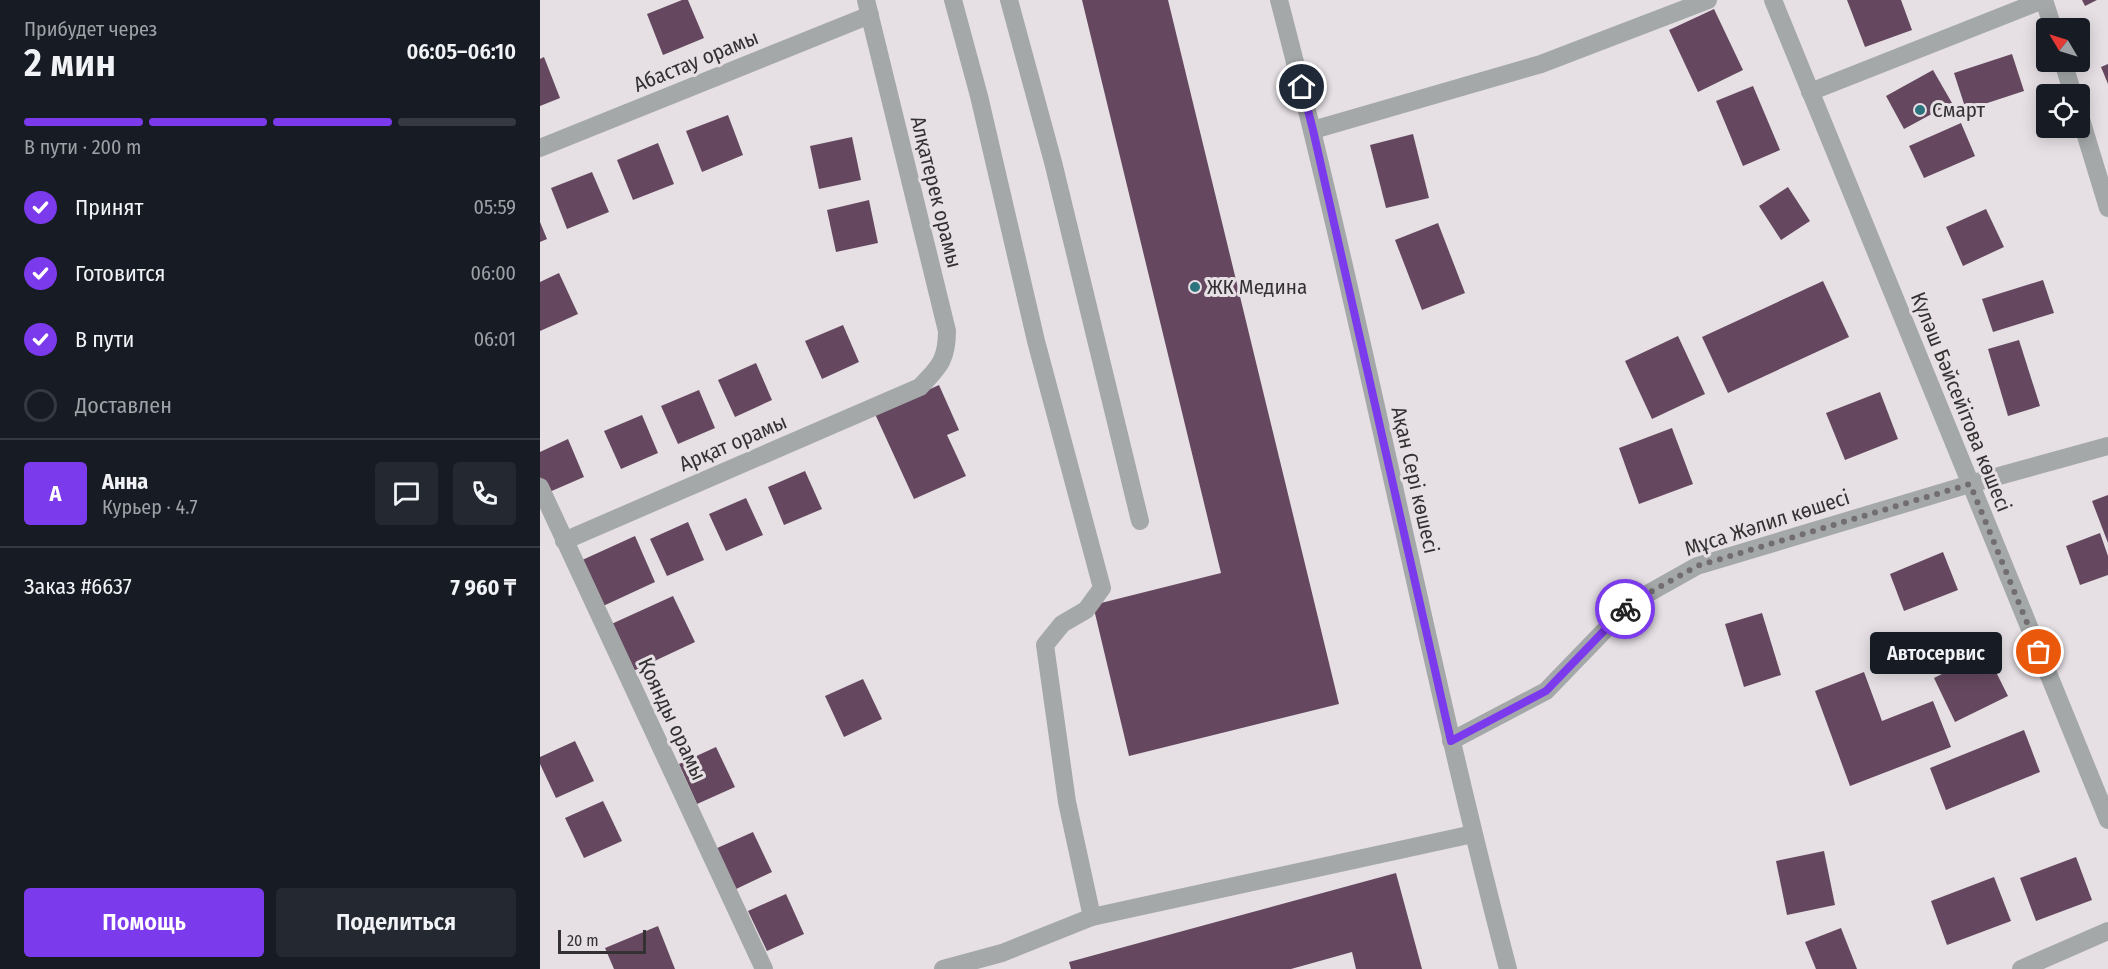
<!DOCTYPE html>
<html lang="ru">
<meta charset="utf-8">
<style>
body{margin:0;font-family:"Fira Sans Condensed",sans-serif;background:#242831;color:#f1f3f6;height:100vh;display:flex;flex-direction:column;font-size:22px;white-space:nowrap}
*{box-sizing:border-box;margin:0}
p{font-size:20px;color:#9ea1a6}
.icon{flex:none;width:33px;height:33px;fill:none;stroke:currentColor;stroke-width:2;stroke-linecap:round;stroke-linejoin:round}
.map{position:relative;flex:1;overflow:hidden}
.panel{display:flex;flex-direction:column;background:#171b24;width:540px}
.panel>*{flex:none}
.needle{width:39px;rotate:308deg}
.buttons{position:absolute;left:1496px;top:18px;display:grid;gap:12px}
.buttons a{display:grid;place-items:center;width:54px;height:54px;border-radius:6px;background:#171b24;box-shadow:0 3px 15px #0003;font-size:30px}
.scale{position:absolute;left:18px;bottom:15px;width:88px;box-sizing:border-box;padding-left:6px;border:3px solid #333132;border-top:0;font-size:16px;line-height:21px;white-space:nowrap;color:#333132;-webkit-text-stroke:4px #e6e0e4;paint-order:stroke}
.pin{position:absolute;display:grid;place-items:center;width:51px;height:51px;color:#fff;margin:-26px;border:3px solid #fff;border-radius:50%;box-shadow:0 2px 6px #0007}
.courier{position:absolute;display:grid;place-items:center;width:60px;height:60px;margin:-30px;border:4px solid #7c3aed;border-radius:50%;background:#fff;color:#222;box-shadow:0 2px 8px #0007}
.bubble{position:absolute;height:42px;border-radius:6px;background:#171b24;box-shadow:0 3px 15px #0003;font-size:20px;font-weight:600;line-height:42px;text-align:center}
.headline em{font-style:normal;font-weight:600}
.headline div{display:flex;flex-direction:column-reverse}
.headline{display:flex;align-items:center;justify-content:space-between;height:102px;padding:0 24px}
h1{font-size:39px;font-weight:600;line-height:45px}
.bar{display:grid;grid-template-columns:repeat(4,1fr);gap:9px 6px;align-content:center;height:72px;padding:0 24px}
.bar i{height:8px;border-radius:4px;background:#363941}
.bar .current{background:#7c3aed}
.bar p{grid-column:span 4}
.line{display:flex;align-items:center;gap:15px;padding:0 24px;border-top:2px solid #363941}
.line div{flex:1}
.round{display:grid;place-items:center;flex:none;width:63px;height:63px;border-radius:6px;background:#242831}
ol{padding:0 24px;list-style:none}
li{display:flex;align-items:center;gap:18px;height:66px}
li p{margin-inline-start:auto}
li .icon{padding:6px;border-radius:50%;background:#7c3aed;color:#fff;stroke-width:4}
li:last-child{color:#9ea1a6}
li i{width:33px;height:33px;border:3px solid #363941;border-radius:50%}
.button{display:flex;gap:12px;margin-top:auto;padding:12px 24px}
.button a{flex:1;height:69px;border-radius:6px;background:#7c3aed;color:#fff;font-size:24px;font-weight:600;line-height:69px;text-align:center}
.button a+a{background:#242831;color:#f1f3f6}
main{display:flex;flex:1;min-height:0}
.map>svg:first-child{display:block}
</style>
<main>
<section class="panel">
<div class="headline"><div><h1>2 мин</h1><p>Прибудет через</p></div><em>06:05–06:10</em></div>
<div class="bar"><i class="current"></i><i class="current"></i><i class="current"></i><i></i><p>В пути · 200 m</p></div>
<ol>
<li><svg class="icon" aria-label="check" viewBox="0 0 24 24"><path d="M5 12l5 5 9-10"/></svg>Принят<p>05:59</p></li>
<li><svg class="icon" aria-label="check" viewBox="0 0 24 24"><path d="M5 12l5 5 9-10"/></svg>Готовится<p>06:00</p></li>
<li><svg class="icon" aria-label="check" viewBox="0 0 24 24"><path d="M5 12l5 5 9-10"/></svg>В пути<p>06:01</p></li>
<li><i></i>Доставлен</li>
</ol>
<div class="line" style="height:108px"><b class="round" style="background:#7c3aed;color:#fff">А</b><div><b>Анна</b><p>Курьер · 4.7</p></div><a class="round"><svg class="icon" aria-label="chat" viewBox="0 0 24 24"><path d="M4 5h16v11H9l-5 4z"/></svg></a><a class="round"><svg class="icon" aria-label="phone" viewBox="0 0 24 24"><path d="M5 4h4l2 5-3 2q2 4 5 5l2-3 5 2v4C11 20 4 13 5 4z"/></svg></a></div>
<div class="line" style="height:78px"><div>Заказ #6637</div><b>7 960 ₸</b></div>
<div class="button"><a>Помощь</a><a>Поделиться</a></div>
</section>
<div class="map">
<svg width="1568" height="969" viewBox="0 0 1568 969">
<rect width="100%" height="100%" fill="#e6e0e4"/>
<g fill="#65485f">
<path d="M142,0H148L164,38L123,55L107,14Z"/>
<path d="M542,0H628L799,704L589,756L553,605L681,573Z"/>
<path d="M1307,0H1361L1372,30L1325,47Z"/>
<path d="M1542,0H1557L1545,6Z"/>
<path d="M1174,9L1203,70L1158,92L1129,30Z"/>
<path d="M1472,54L1484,91L1426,110L1414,73Z"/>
<path d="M4,57L20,98L0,106V59Z"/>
<path d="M1568,64V84L1561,67Z"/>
<path d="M1393,70L1412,103L1364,129L1346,96Z"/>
<path d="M1213,86L1240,150L1203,166L1176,101Z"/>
<path d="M188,115L203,155L162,172L146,131Z"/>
<path d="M1421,123L1435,156L1384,178L1369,146Z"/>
<path d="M873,134L889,198L846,208L830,145Z"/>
<path d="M312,137L321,180L279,189L270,146Z"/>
<path d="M118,143L134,184L93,200L77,160Z"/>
<path d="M52,172L69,212L27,229L11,188Z"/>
<path d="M1248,187L1270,221L1241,240L1219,206Z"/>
<path d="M329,200L338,243L296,252L287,210Z"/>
<path d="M1446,209L1464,247L1423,266L1406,227Z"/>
<path d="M0,222L7,239L0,242Z"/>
<path d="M898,223L925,293L882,310L855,240Z"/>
<path d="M19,273L38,314L0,331V282Z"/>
<path d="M1503,280L1514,313L1453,332L1442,299Z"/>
<path d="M1283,281L1309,337L1188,393L1162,337Z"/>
<path d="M303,325L319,362L282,379L265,341Z"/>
<path d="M1138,336L1165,394L1112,419L1085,361Z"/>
<path d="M1479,340L1500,406L1468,416L1448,349Z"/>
<path d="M216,363L232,400L195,417L178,380Z"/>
<path d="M399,385L419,430L407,435L426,476L374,499L335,414Z"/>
<path d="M159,390L175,428L138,444L121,406Z"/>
<path d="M1340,392L1358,439L1305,460L1286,413Z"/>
<path d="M102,415L118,453L81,469L64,431Z"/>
<path d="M1132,428L1153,484L1099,504L1079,448Z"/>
<path d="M28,439L44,477L7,493L0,477V452Z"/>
<path d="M265,471L282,509L244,525L228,487Z"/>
<path d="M1568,495V543L1552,501Z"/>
<path d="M206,498L223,535L186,551L169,514Z"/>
<path d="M148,522L164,560L127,576L110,539Z"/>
<path d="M1560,533L1568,556V575L1540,585L1526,546Z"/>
<path d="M95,536L115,582L61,607L40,561Z"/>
<path d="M1403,552L1418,590L1364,611L1350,574Z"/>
<path d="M133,596L155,642L89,673L67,626Z"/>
<path d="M1222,613L1241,675L1204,687L1185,624Z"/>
<path d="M1446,652L1468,696L1415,722L1394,678Z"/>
<path d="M1324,672L1342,721L1393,701L1411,747L1310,786L1275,691Z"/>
<path d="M323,679L342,719L304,737L285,696Z"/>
<path d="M1484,730L1500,772L1406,810L1390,768Z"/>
<path d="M35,741L54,781L16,798L0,764V757Z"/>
<path d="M176,747L195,787L157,804L139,764Z"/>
<path d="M63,801L82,841L44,858L25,818Z"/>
<path d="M213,832L232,872L194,890L175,849Z"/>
<path d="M1284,851L1295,905L1247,915L1236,861Z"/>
<path d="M1536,857L1552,900L1496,921L1480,878Z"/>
<path d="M856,873L882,969H816L812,952L751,969H531L529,962Z"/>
<path d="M1454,877L1471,921L1407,945L1391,901Z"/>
<path d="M246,894L264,934L227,951L208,911Z"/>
<path d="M118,926L135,969H74L65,948Z"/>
<path d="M1301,928L1317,969H1276L1265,942Z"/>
</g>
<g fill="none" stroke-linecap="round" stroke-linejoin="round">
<g stroke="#a4a8a9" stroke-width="18">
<path d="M413,0L439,96L496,341L562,588L546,610L522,624L505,645L527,802L552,917"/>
<path d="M469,0L513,162L600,521"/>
<path d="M739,0C823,321 884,648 968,969"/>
<path d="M1233,0L1568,820"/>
<path d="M1504,0L1513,28"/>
<path d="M1523,62L1533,94"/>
<path d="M1270,92L1503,0"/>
<path d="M1539,113L1568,208"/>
<path d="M773,130L1001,64L1168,0"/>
<path d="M0,148L330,15"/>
<path d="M0,487L224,969"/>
<path d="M24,541L380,387C399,367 407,360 407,331L326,0"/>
<path d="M911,741L1006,691L1091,603L1157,566L1430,484L1568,446"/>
<path d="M403,969L462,953L552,917L933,834"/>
<path d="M1481,969L1568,931"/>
</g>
</g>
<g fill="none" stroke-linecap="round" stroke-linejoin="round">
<path stroke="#726e70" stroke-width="6" stroke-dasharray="0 10.8" d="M1085,609L1091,603L1157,566L1430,484L1499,652"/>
<path stroke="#7c3aed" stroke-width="8" d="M762,87L773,130L911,741L1006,691L1085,609"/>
</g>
<g fill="#2b737d" stroke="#e6e0e4" stroke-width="2">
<circle cx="1380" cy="110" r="6"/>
<circle cx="655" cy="287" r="6"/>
</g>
<g text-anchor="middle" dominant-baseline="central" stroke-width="6" stroke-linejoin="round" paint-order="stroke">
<g font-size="21" fill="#333132" stroke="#e6e0e4">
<text transform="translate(156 61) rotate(-22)">Абастау орамы</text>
<text transform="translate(396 192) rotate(76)">Алқатерек орамы</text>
<text transform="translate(1421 402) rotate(68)">Күләш Бәйсейітова көшесі</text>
<text transform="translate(193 443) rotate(-23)">Арқат орамы</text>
<text transform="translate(875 480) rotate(77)">Ақан Сері көшесі</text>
<text transform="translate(1227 523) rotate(-18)">Мұса Жәлил көшесі</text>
<text transform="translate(132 719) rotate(65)">Қоянды орамы</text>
</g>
<g font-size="21" fill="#333132" stroke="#e6e0e4" text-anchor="start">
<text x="1392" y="110">Смарт</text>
<text x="667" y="287">ЖК Медина</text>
</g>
</g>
</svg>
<div class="buttons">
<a><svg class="needle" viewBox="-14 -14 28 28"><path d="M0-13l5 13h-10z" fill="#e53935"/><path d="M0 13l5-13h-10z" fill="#9ea1a6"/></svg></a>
<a><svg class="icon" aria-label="locate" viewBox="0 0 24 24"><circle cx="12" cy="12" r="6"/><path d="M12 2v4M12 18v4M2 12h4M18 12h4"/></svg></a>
</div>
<div class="scale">20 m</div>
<div class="pin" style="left:1499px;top:652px;background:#ea580c"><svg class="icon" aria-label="bag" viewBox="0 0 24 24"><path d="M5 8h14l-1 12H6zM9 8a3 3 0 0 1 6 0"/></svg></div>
<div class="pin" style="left:762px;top:87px;background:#1f2937"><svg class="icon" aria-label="home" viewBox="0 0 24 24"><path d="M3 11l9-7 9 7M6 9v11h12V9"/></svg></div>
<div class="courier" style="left:1085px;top:609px"><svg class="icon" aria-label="bike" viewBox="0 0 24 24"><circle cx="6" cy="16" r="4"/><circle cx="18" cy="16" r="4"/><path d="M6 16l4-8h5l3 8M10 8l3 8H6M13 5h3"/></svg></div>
<div class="bubble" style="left:1330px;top:632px;width:132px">Автосервис</div>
</div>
</main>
